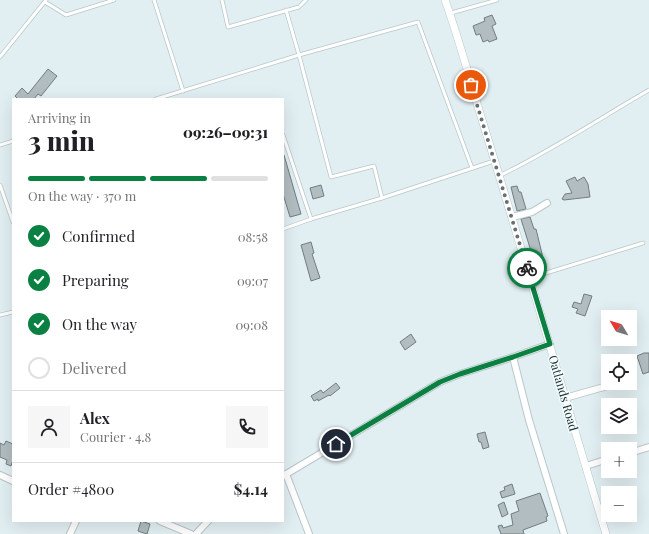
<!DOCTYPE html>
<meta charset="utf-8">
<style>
body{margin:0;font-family:"Playfair Display",serif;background:#f6f6f6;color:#202124;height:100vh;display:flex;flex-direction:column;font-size:15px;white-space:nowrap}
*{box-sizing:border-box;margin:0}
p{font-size:13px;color:#757577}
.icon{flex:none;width:22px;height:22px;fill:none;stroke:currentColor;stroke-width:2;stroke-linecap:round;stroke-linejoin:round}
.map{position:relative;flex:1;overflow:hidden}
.sheet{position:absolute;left:12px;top:98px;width:272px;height:424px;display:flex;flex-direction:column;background:#fff;border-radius:0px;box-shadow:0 4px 16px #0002}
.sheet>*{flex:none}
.needle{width:26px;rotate:308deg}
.controls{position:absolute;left:601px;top:310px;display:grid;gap:8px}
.controls a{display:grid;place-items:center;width:36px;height:36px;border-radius:0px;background:#fff;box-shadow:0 4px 16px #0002;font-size:20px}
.pin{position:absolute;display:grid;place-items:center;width:34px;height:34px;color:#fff;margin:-17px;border:2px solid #fff;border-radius:50%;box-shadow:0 1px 4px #0007}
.courier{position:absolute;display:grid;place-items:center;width:40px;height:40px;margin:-20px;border:3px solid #0b8043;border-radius:50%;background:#fff;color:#222;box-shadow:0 1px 5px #0007}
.head em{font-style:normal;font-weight:800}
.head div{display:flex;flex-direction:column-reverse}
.head{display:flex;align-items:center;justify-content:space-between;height:68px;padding:0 16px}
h1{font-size:26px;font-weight:800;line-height:30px}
.bar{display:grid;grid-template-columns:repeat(4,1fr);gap:6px 4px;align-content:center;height:48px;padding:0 16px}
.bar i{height:5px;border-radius:3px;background:#e0e0e0}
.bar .on{background:#0b8043}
.bar p{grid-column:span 4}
.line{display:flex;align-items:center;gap:10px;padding:0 16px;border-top:1px solid #e0e0e0}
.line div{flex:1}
.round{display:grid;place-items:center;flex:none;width:42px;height:42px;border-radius:0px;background:#f6f6f6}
ol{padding:0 16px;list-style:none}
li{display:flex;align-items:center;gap:12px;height:44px}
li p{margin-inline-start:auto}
li .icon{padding:4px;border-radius:50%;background:#0b8043;color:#fff;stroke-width:4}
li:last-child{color:#757577}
li i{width:22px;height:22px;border:2px solid #e0e0e0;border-radius:50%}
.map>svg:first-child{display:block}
</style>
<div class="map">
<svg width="649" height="534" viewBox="0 0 649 534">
<rect width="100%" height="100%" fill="#e2eff2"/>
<g fill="#b1bdc0" stroke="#717d7f">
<path d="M492,15L496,24L492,26L497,39L489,42L488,40L483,42L480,34L476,35L473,26L485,21L484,18Z"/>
<path d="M48,69L57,76L41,96L38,94L34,99H18L15,96L22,88L28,94Z"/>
<path d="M284,155L301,214L290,217L283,194V156Z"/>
<path d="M575,177L577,181L584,177L588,184L590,197L564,200L562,199L565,194L572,193L566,181Z"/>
<path d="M321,185L324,196L313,199L310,188Z"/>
<path d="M517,186L519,192H521L526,209L517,211L511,187Z"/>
<path d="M530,217L534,229H536L544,262L535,264L521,219Z"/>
<path d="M311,242L314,253L312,254L320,278L311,281L301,245Z"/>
<path d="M584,294L592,296L585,316L576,313L578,309L572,307L574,302L581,304Z"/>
<path d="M411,334L416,342L405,350L400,342Z"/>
<path d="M644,353H649V372L643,374L637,356Z"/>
<path d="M336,383L340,388L330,396L329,395L318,401V399L314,401L311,396L321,390L323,393Z"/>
<path d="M485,432L489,447L483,449L481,442H479L477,434Z"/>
<path d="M6,441L13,444V460L11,466L6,464L7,460L0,457V443L4,445Z"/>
<path d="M512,484L515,494L502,498L500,492L505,490L504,487Z"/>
<path d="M540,493L548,516L546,517L547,521L523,530L524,534H501L498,526L502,525L503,528L513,525L511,514L519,511L516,501Z"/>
<path d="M504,502L508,514L502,517L498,505Z"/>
<path d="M141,521L150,524L147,534L138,531Z"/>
</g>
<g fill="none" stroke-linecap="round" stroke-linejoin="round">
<defs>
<g id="service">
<path d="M154,0L183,91"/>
<path d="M222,0L228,27L299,7L306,0"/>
<path d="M45,2L66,15L114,0"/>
<path d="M286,10L299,55L331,177L374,166L382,198"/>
<path d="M451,13L497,0"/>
<path d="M0,57L46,0"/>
<path d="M156,99L299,55L418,22L472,168"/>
<path d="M283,135L311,219"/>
<path d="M0,145L13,141"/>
<path d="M499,176C551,151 599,119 649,90"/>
<path d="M0,185L13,222"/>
<path d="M283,229L311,219L382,198L494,161"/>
<path d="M530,278L643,243"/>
<path d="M0,315L13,312"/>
</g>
<g id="minor">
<path d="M512,217L532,212L547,203"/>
<path d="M513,357L529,420L564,534"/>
<path d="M565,398L618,383"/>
<path d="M630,453L649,447"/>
<path d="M586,466L608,459"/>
<path d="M286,474L309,534"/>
<path d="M0,475L13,481"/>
<path d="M283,476L440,382L460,374L513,357L550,344"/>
<path d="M160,521L191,534"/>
<path d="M70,534L76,521"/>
<path d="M196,534L208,521"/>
</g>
<path id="tertiary" d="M445,0C458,36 468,73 479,110C523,251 563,393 606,534"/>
</defs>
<use href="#service" stroke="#bac7c9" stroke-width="4.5"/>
<use href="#minor" stroke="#bac7c9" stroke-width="8"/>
<use href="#tertiary" stroke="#bac7c9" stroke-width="8"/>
<use href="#service" stroke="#fff" stroke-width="3"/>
<use href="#minor" stroke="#fff" stroke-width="6"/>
<use href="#tertiary" stroke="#fff" stroke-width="7"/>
</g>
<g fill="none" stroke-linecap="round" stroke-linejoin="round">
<path stroke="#687071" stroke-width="4" stroke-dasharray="0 7.2" d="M471,85L527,268"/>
<path stroke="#0b8043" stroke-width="5" d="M336,444L440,382L460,374L513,357L550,344L527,268"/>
</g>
<g text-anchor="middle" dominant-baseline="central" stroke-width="3" stroke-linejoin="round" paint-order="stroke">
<g font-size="12" fill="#262b2c" stroke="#effdff">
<text transform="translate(564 393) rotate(74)">Oatlands Road</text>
</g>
</g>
</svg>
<div class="controls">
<a><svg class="needle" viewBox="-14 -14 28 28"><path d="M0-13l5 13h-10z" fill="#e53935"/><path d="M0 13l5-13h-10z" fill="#757577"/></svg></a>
<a><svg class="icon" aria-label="locate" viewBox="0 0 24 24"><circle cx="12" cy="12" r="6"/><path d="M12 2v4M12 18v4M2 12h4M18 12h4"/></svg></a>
<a><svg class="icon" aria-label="layers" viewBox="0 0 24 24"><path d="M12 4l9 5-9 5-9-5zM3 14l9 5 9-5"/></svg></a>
<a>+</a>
<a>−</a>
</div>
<div class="pin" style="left:471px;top:85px;background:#ea580c"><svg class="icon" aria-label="bag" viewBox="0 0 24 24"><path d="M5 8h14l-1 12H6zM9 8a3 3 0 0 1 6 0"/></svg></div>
<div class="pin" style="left:336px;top:444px;background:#1f2937"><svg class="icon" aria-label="home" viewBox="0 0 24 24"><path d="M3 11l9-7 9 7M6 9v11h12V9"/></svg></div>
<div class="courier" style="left:527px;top:268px"><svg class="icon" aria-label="bike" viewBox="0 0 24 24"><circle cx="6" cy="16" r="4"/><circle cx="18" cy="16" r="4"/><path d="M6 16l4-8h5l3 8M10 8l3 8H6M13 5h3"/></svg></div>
<section class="sheet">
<div class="head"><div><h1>3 min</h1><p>Arriving in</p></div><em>09:26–09:31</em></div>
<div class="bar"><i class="on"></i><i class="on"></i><i class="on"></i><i></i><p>On the way · 370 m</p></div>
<ol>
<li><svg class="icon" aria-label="check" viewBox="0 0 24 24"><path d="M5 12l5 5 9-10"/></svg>Confirmed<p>08:58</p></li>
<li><svg class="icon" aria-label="check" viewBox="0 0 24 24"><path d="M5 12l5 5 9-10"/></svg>Preparing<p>09:07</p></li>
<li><svg class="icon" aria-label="check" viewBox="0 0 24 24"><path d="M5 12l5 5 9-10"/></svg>On the way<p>09:08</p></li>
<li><i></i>Delivered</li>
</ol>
<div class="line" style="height:72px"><a class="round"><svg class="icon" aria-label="person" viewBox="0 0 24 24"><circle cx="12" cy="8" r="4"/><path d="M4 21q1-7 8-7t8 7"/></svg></a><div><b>Alex</b><p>Courier · 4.8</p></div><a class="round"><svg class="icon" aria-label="phone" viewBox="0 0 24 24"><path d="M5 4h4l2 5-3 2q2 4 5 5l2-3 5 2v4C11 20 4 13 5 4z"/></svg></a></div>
<div class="line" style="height:52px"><div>Order #4800</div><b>$4.14</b></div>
</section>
</div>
